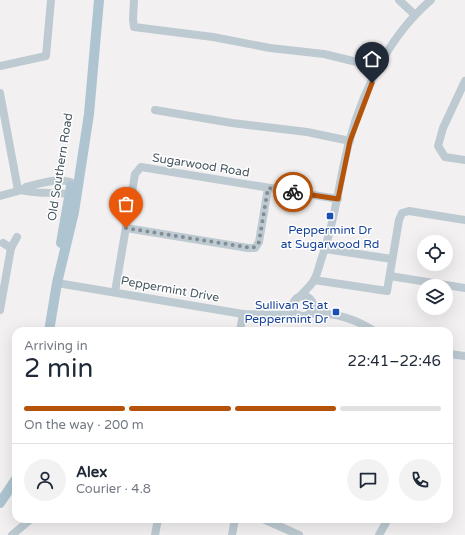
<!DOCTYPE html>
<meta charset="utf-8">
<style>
body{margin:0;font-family:"Varela Round",sans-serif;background:#f2f2f3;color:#1f2937;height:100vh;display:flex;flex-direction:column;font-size:15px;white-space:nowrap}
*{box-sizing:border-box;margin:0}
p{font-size:13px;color:#747a83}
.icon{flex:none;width:22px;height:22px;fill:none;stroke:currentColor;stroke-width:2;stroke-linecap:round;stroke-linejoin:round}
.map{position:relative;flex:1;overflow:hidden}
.sheet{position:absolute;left:12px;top:327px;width:441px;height:196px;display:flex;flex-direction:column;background:#fff;border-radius:12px;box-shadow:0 4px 16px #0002}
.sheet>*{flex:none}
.fabs{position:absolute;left:417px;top:235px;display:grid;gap:8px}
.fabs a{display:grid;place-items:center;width:36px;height:36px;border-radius:50%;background:#fff;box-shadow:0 4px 16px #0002;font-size:20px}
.pin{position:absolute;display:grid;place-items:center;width:34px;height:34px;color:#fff;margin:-41px -17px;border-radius:50% 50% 50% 0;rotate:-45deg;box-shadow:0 0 4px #0007}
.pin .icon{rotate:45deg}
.courier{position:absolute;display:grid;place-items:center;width:40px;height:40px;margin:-20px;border:3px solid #b45309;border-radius:50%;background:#fff;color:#222;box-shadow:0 1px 5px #0007}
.summary em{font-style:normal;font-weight:600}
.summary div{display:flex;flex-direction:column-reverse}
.summary{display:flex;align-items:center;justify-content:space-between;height:68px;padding:0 12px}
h1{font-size:26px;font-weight:600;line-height:30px}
.bar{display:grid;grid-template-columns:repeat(4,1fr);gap:6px 4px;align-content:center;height:48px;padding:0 12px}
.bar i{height:5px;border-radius:3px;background:#e0e1e3}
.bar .current{background:#b45309}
.bar p{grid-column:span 4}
.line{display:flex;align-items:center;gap:10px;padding:0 12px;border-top:1px solid #e0e1e3}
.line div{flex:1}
.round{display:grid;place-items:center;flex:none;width:42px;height:42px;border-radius:21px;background:#f2f2f3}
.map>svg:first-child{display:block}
</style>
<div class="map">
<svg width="465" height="535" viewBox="0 0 465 535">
<rect width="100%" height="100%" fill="#f3f0f1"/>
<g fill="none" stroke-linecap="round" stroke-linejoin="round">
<g stroke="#bdcad1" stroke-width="8">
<path d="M134,0L133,19L134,27L213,37L270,48L324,54L357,62L377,71"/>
<path d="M399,0L415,15"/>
<path d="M0,66L46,56L51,0"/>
<path d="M465,81L443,128L438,146L445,157L465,160"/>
<path d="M0,93L18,190"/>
<path d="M155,110L232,123L307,132L350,141"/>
<path d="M0,196L22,190L26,187C43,183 63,175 78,186L69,194C58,192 30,194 22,190"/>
<path d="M126,228L248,248H255L259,242L268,188"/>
<path d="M3,243L11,248"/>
<path d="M325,249L392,259"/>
<path d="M390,276L465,288"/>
<path d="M314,280L387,291L399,220L402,213L409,211L465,220"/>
<path d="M57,283L243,314L297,315"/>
<path d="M115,292L135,174L141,167L338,199"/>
<circle cx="303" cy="306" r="10"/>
<path d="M300,296C304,292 309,287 313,282C317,276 319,267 321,260C332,229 337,199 343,168C355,107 383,41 431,0"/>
<path d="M0,310L11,248L17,237"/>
<path d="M310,314C332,312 355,319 374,331"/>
<path d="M240,331L243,314"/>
<path d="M449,354L465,356"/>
<path d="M263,519L299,535"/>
<path d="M12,535L31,519"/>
<path d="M155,535L158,519"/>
<path d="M232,535L235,519"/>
<path d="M379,535L388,519"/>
</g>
<g stroke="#aec4d1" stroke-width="10">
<path d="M61,243L71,186"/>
<path d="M49,331L57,283L74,212L89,114L99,0"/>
<path d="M0,503L16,479"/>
</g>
</g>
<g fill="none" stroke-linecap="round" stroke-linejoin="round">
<path stroke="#838d93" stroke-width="4" stroke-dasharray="0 7.2" d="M126,228L252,248L257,246L259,242L268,188L293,192"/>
<path stroke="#b45309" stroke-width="5" d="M293,192L338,199L350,141L372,83"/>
</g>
<g fill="#1a4fb4" stroke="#fff" stroke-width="1.5">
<rect x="326" y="212" width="8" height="8" rx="2"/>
<rect x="332" y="308" width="8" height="8" rx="2"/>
</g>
<g text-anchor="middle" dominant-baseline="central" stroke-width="3" stroke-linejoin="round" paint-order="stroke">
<g font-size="12" fill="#475760" stroke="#fff">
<text transform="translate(201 165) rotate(9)">Sugarwood Road</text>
<text transform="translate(60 167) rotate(-81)">Old Southern Road</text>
<text transform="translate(170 289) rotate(10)">Peppermint Drive</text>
</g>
<g font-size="12" fill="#164399" stroke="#fff">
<text x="330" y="230">Peppermint Dr<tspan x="330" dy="14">at Sugarwood Rd</tspan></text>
<text x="328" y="305" text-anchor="end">Sullivan St at<tspan x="328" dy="14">Peppermint Dr</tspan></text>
</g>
</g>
</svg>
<div class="fabs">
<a><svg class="icon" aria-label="locate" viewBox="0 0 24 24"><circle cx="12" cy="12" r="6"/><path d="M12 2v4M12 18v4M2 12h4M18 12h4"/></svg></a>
<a><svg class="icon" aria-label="layers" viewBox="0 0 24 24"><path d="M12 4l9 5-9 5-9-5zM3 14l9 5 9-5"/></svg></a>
</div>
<div class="pin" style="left:126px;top:228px;background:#ea580c"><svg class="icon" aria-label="bag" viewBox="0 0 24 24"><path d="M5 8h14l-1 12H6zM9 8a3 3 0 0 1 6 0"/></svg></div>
<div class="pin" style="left:372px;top:83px;background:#1f2937"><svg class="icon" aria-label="home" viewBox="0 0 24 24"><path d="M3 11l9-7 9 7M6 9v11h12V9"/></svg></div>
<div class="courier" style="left:293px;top:192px"><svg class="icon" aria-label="bike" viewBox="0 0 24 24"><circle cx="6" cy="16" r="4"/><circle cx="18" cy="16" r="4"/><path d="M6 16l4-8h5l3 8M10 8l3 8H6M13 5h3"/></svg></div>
<section class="sheet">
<div class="summary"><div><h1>2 min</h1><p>Arriving in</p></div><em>22:41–22:46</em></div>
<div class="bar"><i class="current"></i><i class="current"></i><i class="current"></i><i></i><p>On the way · 200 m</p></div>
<div class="line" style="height:72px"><a class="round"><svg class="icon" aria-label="person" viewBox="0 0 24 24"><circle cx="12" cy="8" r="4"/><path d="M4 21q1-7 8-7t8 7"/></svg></a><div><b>Alex</b><p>Courier · 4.8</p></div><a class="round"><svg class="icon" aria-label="chat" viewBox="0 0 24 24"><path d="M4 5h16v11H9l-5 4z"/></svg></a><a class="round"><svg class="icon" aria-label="phone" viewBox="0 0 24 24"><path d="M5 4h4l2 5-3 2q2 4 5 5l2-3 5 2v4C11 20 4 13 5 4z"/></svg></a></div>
</section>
</div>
